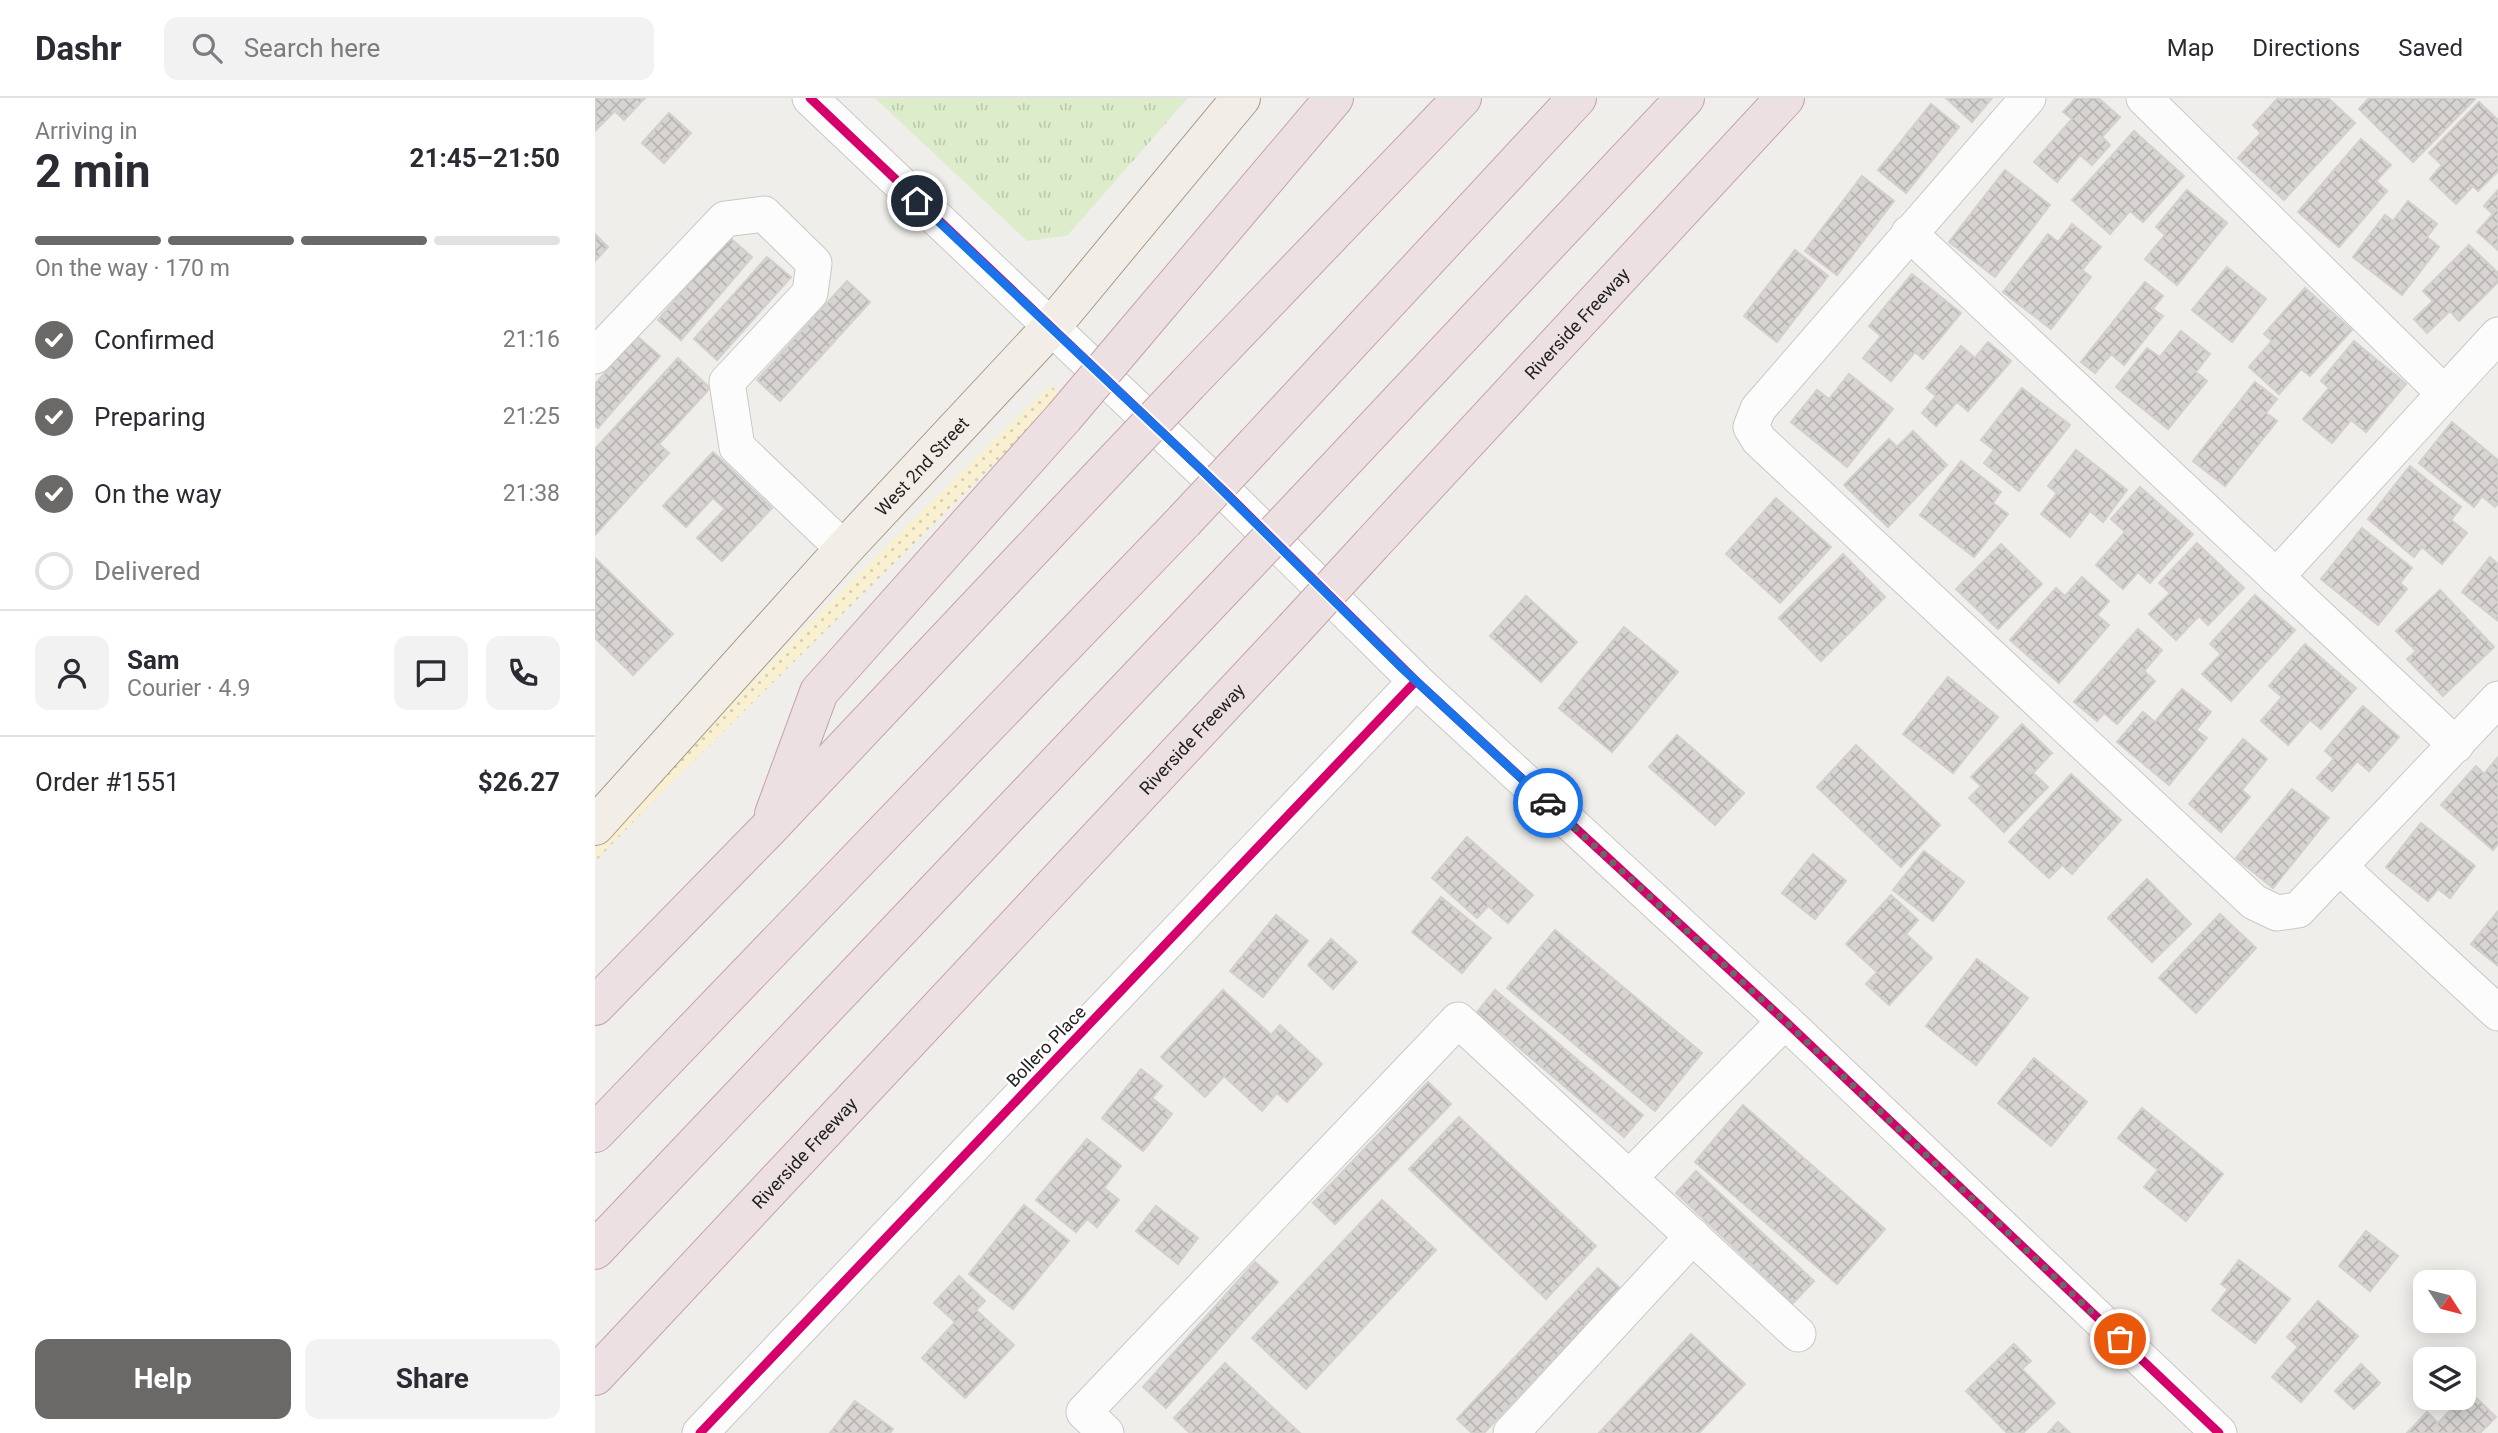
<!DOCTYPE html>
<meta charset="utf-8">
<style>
body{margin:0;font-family:Roboto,sans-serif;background:#f2f2f3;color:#2b2b33;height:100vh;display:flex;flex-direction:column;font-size:26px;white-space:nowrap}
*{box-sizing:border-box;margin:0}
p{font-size:23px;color:#7c7c81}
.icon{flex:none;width:38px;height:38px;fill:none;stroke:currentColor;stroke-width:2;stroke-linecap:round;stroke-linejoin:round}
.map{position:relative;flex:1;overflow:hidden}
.drawer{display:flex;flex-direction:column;background:#fff;width:595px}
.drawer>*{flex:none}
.needle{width:46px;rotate:126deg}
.buttons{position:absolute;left:1818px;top:1172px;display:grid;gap:14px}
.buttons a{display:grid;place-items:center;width:63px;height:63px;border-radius:14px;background:#fff;box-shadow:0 4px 18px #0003;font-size:35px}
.pin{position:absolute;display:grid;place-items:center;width:60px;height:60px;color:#fff;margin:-30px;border:4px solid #fff;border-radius:50%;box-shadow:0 2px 7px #0007}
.courier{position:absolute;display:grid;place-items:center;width:70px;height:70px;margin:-35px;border:5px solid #1a73e8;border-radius:50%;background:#fff;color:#222;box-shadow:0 2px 9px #0007}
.overview em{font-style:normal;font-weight:700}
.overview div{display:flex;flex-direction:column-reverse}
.overview{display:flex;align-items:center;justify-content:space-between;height:119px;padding:0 35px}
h1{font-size:46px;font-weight:700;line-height:52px}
.bar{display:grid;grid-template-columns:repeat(4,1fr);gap:10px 7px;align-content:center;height:84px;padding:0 35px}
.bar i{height:9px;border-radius:5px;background:#e1e1e2}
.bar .current{background:#6a6968}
.bar p{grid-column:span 4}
.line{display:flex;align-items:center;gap:18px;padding:0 35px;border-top:2px solid #e1e1e2}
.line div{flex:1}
.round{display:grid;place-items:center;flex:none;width:74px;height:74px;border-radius:14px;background:#f2f2f3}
ol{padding:0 35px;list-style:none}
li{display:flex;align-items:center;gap:21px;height:77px}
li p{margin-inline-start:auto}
li .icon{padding:7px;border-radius:50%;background:#6a6968;color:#fff;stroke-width:4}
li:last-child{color:#7c7c81}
li i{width:38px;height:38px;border:4px solid #e1e1e2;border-radius:50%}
.button{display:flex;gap:14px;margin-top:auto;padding:14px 35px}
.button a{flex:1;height:80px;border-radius:14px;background:#6a6968;color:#fff;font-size:28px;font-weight:700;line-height:80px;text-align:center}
.button a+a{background:#f2f2f3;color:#2b2b33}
header{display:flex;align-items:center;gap:42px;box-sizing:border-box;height:98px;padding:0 35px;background:#fff;border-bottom:2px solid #e1e1e2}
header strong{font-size:33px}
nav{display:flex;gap:38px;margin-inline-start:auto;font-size:24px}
.search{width:490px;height:63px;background:#f2f2f3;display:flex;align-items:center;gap:18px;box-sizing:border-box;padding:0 24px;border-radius:14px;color:#7c7c81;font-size:26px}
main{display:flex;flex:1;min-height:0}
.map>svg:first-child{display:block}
</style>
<header>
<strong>Dashr</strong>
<div class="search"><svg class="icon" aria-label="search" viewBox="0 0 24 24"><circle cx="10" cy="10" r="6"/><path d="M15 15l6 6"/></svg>Search here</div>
<nav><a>Map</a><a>Directions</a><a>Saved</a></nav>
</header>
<main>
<section class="drawer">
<div class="overview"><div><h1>2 min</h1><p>Arriving in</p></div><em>21:45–21:50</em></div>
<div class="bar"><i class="current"></i><i class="current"></i><i class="current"></i><i></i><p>On the way · 170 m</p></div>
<ol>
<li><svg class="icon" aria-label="check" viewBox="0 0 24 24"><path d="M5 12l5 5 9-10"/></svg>Confirmed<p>21:16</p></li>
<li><svg class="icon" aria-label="check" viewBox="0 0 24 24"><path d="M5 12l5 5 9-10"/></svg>Preparing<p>21:25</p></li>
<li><svg class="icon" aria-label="check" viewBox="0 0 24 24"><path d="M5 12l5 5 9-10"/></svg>On the way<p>21:38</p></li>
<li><i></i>Delivered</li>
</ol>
<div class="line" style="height:126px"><a class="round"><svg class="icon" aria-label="person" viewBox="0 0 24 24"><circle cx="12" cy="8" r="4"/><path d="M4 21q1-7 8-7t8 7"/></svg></a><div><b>Sam</b><p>Courier · 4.9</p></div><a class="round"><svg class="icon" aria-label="chat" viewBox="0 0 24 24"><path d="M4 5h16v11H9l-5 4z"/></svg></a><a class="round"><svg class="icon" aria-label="phone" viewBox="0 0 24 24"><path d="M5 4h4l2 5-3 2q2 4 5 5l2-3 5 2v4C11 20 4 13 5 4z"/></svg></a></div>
<div class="line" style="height:91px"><div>Order #1551</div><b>$26.27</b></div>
<div class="button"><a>Help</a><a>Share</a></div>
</section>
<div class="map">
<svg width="1903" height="1335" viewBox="0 0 1903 1335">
<defs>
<pattern id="grass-tufts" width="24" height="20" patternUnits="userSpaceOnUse" patternTransform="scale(1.75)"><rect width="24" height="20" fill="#ddeccb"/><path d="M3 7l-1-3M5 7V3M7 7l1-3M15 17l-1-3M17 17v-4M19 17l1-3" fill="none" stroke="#bdcaae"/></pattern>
<pattern id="sand-dots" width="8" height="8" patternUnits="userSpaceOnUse" patternTransform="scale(1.75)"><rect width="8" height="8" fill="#f8f0d0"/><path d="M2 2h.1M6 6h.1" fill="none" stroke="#d4ceb2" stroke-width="1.8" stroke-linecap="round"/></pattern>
<pattern id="building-cross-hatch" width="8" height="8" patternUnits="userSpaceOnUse" patternTransform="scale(1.75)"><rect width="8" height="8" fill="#d7d4d2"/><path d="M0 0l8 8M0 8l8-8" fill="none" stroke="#b8b6b4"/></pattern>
</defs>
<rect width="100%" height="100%" fill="#f0eeeb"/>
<path fill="url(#grass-tufts)" d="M280,0H593L472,138L432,143Z"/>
<path fill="url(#sand-dots)" d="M455,287L468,299L66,695L0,764V745L252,487Z"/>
<g fill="url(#building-cross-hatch)" stroke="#d3d0cc" stroke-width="2">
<path d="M0,0H50L29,22L20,13L1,32Z"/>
<path d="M1351,0H1397L1377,24Z"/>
<path d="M1481,0H1503L1525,19L1507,39L1515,47L1497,67L1485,57L1462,84L1439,64L1477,21L1468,14Z"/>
<path d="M1683,0H1733L1760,25L1689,102L1643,60L1666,35L1658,27Z"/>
<path d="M1774,0H1879L1880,1L1818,64L1764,11Z"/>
<path d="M1884,4L1903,22V73L1883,93L1878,88L1861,106L1835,81L1847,67L1834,55Z"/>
<path d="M1336,6L1364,29L1311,95L1283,72Z"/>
<path d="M74,15L96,35L69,65L47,45Z"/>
<path d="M1539,33L1589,78L1548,124L1535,113L1515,136L1477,102Z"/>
<path d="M1766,41L1796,67L1781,83L1792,93L1744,149L1703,114Z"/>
<path d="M1410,72L1455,107L1400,179L1354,144Z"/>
<path d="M1267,78L1299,103L1242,177L1210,153Z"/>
<path d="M1592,92L1632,125L1582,187L1550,161L1570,137L1561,129Z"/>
<path d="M1903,92V152L1882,134L1898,116L1889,108Z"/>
<path d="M1813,103L1842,126L1832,139L1844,149L1807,197L1758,159L1790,117L1798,123Z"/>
<path d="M1477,126L1506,149L1487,172L1496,179L1456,231L1408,194L1453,136L1463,144Z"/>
<path d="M0,136L13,149L0,163Z"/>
<path d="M134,139L157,159L86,242L63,222Z"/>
<path d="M1874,147L1903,175V184L1864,223L1855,213L1832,235L1819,221L1838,203L1828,193Z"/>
<path d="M1200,152L1233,178L1182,244L1149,218Z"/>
<path d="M172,159L196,179L122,262L99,241Z"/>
<path d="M1632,169L1671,201L1637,244L1597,212Z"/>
<path d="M1317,176L1366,215L1328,261L1320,254L1296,283L1268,260L1286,238L1274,228Z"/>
<path d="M252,183L275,204L185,303L162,282Z"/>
<path d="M1550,184L1568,198L1558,211L1568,218L1529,267L1516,256L1500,275L1486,264Z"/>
<path d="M1710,190L1757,232L1715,278L1706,271L1684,296L1654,269L1677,243L1669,236Z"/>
<path d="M1586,233L1615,256L1601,274L1612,283L1573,331L1521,289L1552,250L1565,259Z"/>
<path d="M42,238L65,258L3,330L0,327V286Z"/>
<path d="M1759,243L1811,286L1771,334L1756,322L1737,345L1708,321L1734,290L1726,283Z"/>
<path d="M1393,244L1416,263L1373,313L1362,304L1341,328L1327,315L1341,298L1331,290L1366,248L1380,260Z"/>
<path d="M83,260L115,290L64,346L74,355L0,437V351Z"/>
<path d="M1254,276L1298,311L1252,369L1196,324L1222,292L1234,301Z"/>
<path d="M1660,284L1682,301L1671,315L1682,323L1630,388L1598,363Z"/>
<path d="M1427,290L1475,327L1424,393L1389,365L1399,352L1386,342Z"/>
<path d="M1857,324L1903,362V405L1900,409L1887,398L1879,409L1824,365Z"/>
<path d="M1318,333L1352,367L1293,429L1249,387L1294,341L1302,349Z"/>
<path d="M1481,352L1532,392L1508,424L1495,413L1475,439L1446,416L1462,395L1453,388Z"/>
<path d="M118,354L177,410L127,463L102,440L130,411L118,400L91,429L68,408Z"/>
<path d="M1366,363L1406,394L1398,405L1413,416L1379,459L1325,417Z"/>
<path d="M1815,368L1866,409L1856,422L1872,435L1847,466L1827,449L1819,459L1773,421Z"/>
<path d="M1545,389L1598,436L1555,485L1543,474L1528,491L1501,467L1530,434L1516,421Z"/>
<path d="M1181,400L1236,449L1185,505L1131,456Z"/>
<path d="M1767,430L1817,470L1805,485L1812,491L1783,527L1726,481Z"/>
<path d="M1602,445L1649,490L1613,527L1604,518L1581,542L1554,516L1575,495L1564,485Z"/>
<path d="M1406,446L1447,486L1403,531L1361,491Z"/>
<path d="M1248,456L1290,499L1226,563L1184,520Z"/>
<path d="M1895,459L1903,466V523L1867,494Z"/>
<path d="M0,460L78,536L38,577L0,540Z"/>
<path d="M1487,479L1514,503L1502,517L1514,527L1464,585L1415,542L1461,490L1470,498Z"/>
<path d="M1845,492L1899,549L1848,598L1812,561L1821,553L1801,533Z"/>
<path d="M1660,497L1700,532L1636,603L1607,576L1626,556L1615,546Z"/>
<path d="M931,498L982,544L946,584L895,538Z"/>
<path d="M1029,529L1083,574L1017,654L964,610Z"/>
<path d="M1543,531L1567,552L1549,573L1560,583L1522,626L1509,615L1502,623L1479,604Z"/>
<path d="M1710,546L1761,590L1726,631L1715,622L1693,647L1666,623L1687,599L1674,588Z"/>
<path d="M1353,579L1403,619L1358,675L1308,636Z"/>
<path d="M1587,591L1616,614L1601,632L1612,640L1574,687L1522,644L1548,614L1560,624Z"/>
<path d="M1768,608L1804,639L1774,673L1762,663L1737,693L1722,680L1739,661L1730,653Z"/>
<path d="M1427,626L1457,655L1438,675L1453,689L1409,734L1374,700L1386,688L1376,679Z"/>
<path d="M1082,637L1149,695L1120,727L1054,669Z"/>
<path d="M1648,641L1672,661L1647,692L1655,699L1626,734L1594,706Z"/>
<path d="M1261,647L1345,727L1306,769L1222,689Z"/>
<path d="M1903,659V746L1898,752L1846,707L1881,668L1889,676Z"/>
<path d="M1476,676L1526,722L1477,776L1467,767L1454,780L1414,744Z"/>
<path d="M1697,691L1734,720L1678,790L1641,760Z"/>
<path d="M1826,725L1880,768L1855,800L1843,791L1833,803L1791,769Z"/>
<path d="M872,739L938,797L913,825L893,808L882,820L837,780Z"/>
<path d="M1329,753L1369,784L1338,823L1298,792Z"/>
<path d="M1218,756L1251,783L1220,821L1187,795Z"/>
<path d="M1552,781L1596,826L1557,864L1513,820Z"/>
<path d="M1296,797L1323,822L1311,836L1337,860L1294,907L1271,886L1282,874L1251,846Z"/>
<path d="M846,799L896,840L867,875L817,834Z"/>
<path d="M1903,813V868L1876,846Z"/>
<path d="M1625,816L1661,850L1601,915L1564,880Z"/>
<path d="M681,817L713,843L668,899L635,873Z"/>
<path d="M960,832L1107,955L1060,1013L912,890Z"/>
<path d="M736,841L762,864L738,891L713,867Z"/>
<path d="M1382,861L1433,900L1381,967L1331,928Z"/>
<path d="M628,892L676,937L685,927L727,966L692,1004L682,995L667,1013L629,978L610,999L566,959Z"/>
<path d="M900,892L1048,1017L1029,1039L882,914Z"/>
<path d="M1439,960L1492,1004L1456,1048L1403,1005Z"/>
<path d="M546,971L567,988L557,1000L577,1016L548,1053L507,1020Z"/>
<path d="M833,984L856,1006L740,1126L718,1105Z"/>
<path d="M1148,1007L1290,1131L1242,1186L1100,1064Z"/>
<path d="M1547,1010L1628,1076L1591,1123L1549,1089L1563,1072L1523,1040Z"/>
<path d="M864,1019L1001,1148L951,1201L814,1071Z"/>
<path d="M492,1041L526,1068L509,1090L524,1102L502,1129L492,1121L481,1134L441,1102Z"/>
<path d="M1101,1073L1219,1183L1198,1205L1081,1095Z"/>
<path d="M787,1102L841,1152L711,1291L657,1240Z"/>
<path d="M429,1107L474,1143L418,1211L374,1176Z"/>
<path d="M561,1108L603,1140L583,1166L541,1133Z"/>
<path d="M1771,1133L1803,1158L1775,1193L1744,1168Z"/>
<path d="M1644,1162L1695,1201L1660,1245L1617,1212L1633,1191L1626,1186Z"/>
<path d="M660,1164L683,1184L571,1310L548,1289Z"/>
<path d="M1003,1170L1025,1190L889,1335H877L862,1321Z"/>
<path d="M364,1178L390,1203L381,1212L419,1247L370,1300L327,1260L360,1224L339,1205Z"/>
<path d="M1723,1203L1763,1238L1706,1304L1677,1279L1703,1249L1692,1239Z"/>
<path d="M1096,1236L1150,1286L1104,1335H1004Z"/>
<path d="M1419,1246L1436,1263L1427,1271L1460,1305L1428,1335H1412L1371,1293Z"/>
<path d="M630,1265L705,1335H595L579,1320Z"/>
<path d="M1766,1266L1785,1285L1759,1311L1740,1293Z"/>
<path d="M1874,1293L1901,1319L1885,1335H1812L1832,1314L1843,1325Z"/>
<path d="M260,1303L298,1331L295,1335H235Z"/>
<path d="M1463,1324L1475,1335H1453Z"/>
</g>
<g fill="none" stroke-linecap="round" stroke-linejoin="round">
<defs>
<g id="minor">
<path d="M215,0L631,395L821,583L1190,923L1624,1335"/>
<path d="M1433,0L1163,311L1156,329L1164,342L1659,804L1682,815L1703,812L1903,601"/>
<path d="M1549,0L1849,295"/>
<path d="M1314,135L1861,647"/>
<path d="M0,258L130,121L169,116L219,165L215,195L132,284L142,349L249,451"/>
<path d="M1681,479L1903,237"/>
<path d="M1745,769L1903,915"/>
<path d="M1034,1080L1190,923"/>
<path d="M105,1335L821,583"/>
<path d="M511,1335L489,1314L863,922L1203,1236"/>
<path d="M916,1335L1098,1138"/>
</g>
<g id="major">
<path id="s1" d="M0,728L249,451L457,228L646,0"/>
</g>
<g id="highway">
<path d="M540,235L739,0"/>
<path d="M593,286L867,0"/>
<path d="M661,346L982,0"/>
<path d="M711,403L1090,0"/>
<path id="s2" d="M777,446L1190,0"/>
<path d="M179,716L224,594L469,319"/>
<path d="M0,908L174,730L521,362"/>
<path d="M0,1035L589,423"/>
<path d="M0,1152L643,475"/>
<path id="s3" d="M0,1278L699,531"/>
</g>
</defs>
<use href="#minor" stroke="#c9c8c7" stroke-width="37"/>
<use href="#major" stroke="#a79c86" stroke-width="40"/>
<use href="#highway" stroke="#c5a2ac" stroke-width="40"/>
<use href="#minor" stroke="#fdfcfc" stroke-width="35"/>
<use href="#major" stroke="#f3ede7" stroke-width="38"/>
<use href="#highway" stroke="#ece0e2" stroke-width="38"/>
<defs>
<g id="highway-bridge">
<path d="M469,319L540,235"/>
<path d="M521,362L593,286"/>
<path d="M589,423L661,346"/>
<path d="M643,475L711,403"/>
<path d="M699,531L777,446"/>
</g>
</defs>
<use href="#highway-bridge" stroke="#c5a2ac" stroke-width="40" stroke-linecap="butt"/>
<use href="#highway-bridge" stroke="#ece0e2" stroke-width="38"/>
<defs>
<g id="cycleway">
<path d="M215,0L631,395L821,583L1190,923L1624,1335"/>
<path d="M105,1335L821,583"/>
</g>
</defs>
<use href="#cycleway" stroke="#fff" stroke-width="13"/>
<use href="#cycleway" stroke="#d6006c" stroke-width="9"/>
</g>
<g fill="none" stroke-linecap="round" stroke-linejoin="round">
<path stroke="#6a6968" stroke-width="7" stroke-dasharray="0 12.6" d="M953,705L1190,923L1525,1241"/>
<path stroke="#1a73e8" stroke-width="9" d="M322,103L611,376L807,570L953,705"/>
</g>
<g text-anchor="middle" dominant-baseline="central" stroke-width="5" stroke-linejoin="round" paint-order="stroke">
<g font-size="18" fill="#222" stroke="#fff">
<text stroke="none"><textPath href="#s2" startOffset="301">Riverside Freeway</textPath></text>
<text stroke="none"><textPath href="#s1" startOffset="486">West 2nd Street</textPath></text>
<text stroke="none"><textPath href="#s3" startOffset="873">Riverside Freeway</textPath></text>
<text transform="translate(451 948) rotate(-46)">Bollero Place</text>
<text stroke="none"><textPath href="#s3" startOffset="306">Riverside Freeway</textPath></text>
</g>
</g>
</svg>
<div class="buttons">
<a><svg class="needle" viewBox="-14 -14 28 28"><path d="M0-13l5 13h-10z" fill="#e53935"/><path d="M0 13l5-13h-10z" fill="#7c7c81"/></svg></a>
<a><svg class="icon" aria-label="layers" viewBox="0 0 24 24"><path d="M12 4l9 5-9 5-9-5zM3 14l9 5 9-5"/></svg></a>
</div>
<div class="pin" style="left:1525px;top:1241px;background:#ea580c"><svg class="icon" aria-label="bag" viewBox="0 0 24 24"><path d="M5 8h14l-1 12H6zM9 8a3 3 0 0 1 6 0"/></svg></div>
<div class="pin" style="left:322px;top:103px;background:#1f2937"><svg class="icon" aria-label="home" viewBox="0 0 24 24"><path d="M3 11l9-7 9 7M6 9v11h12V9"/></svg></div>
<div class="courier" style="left:953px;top:705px"><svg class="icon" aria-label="car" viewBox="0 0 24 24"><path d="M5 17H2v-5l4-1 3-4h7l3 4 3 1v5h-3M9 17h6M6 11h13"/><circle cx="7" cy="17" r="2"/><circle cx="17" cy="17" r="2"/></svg></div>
</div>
</main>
